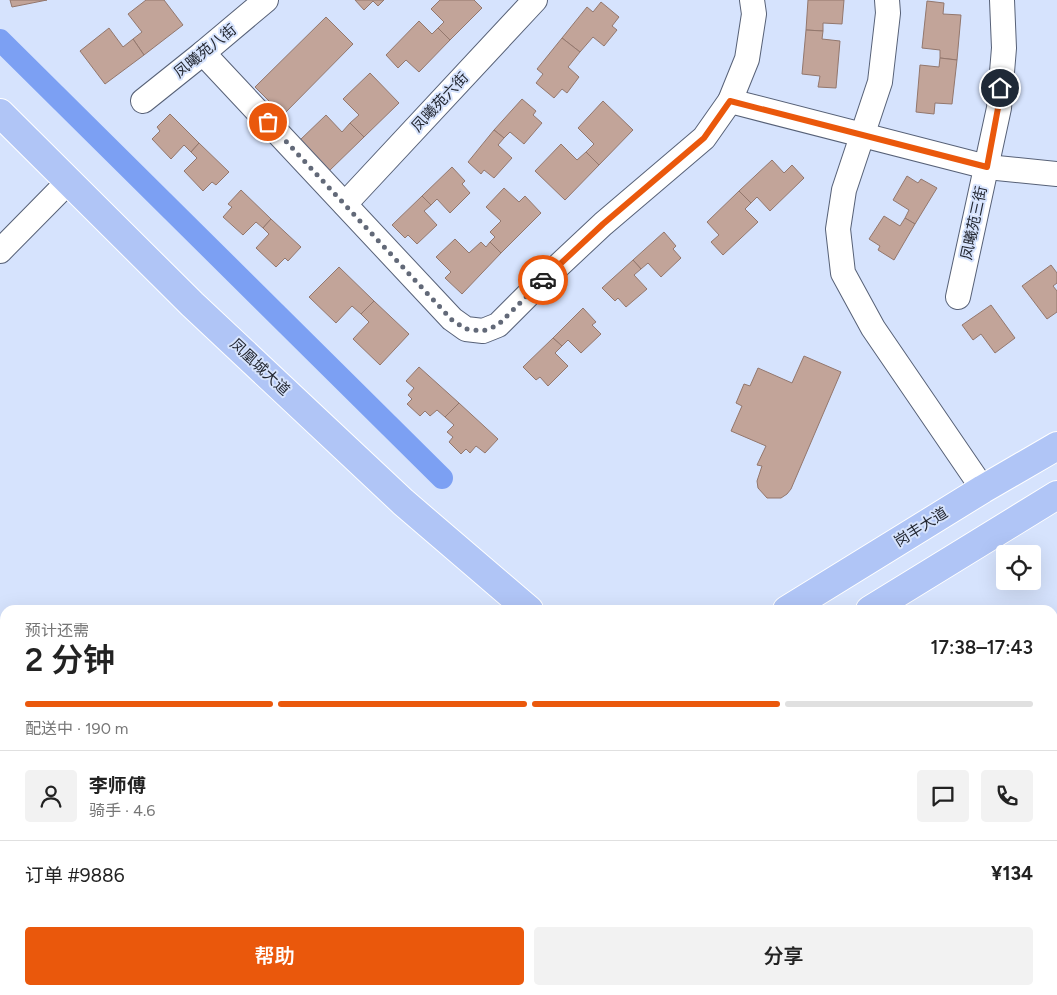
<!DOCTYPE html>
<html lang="zh">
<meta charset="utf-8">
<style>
body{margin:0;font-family:Figtree,"Noto Sans SC",sans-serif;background:#f2f2f2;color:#222;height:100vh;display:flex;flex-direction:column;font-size:19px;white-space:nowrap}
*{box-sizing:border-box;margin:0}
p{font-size:16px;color:#767676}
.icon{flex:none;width:28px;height:28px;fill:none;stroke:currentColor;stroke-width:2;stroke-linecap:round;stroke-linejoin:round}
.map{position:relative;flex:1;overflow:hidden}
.panel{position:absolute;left:0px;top:605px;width:1058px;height:390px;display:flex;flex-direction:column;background:#fff;border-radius:15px 15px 0 0;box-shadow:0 5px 20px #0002}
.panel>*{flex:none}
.buttons{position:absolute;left:996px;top:545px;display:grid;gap:10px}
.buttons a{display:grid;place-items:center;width:45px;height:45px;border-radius:5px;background:#fff;box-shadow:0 5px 20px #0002;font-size:25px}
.pin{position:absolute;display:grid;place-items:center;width:42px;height:42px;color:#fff;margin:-21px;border:2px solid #fff;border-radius:50%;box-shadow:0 1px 5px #0007}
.courier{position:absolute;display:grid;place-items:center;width:50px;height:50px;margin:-25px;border:4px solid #ea580c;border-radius:50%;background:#fff;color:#222;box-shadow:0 1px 6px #0007}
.overview em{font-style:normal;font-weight:600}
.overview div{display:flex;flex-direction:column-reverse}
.overview{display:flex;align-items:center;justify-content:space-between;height:85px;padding:0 25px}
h1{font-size:32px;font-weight:600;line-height:38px}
.bar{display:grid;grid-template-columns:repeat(4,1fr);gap:8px 5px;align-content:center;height:60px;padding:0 25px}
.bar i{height:6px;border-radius:4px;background:#e0e0e0}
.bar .selected{background:#ea580c}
.bar p{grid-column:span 4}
.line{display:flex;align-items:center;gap:12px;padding:0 25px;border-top:1px solid #e0e0e0}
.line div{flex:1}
.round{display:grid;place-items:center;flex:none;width:52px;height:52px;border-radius:5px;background:#f2f2f2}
.primary-button{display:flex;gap:10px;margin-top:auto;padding:10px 25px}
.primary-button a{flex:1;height:58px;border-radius:5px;background:#ea580c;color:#fff;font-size:20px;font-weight:600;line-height:58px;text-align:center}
.primary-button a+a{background:#f2f2f2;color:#222}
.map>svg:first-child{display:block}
</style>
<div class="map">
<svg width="1057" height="995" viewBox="0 0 1057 995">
<rect width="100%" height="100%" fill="#d6e3fd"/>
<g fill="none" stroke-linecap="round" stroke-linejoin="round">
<path stroke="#7ca0f3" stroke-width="22" d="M0,40L442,478"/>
</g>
<g fill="#c2a499" stroke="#93776d">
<path d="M10,0H47L12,7Z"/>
<path d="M146,0H164L183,25L144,55L133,39L142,32L128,14Z"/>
<path d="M355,0H384L378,6L373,1L364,10Z"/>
<path d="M440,0H474L482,8L450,40L438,28L444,22L431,9Z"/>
<path d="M808,0H844L842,24L823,23V31L806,30Z"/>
<path d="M927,1L944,3L943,14L961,15L957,60L940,58V50L922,48Z"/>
<path d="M601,2L619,17L612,26L617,30L604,46L593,37L580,52L562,38L587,7L593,12Z"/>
<path d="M326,17L353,44L283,115L255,87Z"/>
<path d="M419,21L432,34L438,28L450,40L419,72L406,60L398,68L386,55Z"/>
<path d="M109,28L123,47L133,39L144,55L105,84L80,51Z"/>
<path d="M806,30L823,31L822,39L840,41L836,88L818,87L820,76L802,74Z"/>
<path d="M562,38L580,52L568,67L579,77L567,93L562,89L554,98L536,83L543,74L537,69Z"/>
<path d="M940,58L957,60L952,104L935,103L934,114L916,112L920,65L939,67Z"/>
<path d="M370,73L399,103L364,137L350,123L359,115L343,99Z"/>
<path d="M522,99L536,111L533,115L542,123L524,144L510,132L504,138L494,130Z"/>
<path d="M603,101L633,130L599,165L586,152L594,144L578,128Z"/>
<path d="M170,114L199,143L191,152L184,145L171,159L152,139L160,131L157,127Z"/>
<path d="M326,115L342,132L350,123L364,137L329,171L299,141Z"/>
<path d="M494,130L504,138L498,145L512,158L494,178L484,170L481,174L468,162Z"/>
<path d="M199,143L229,172L216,185L212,182L203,191L184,171L197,158L191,152Z"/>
<path d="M561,144L577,160L586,152L599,165L565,200L535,171Z"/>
<path d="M772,160L784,173L792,165L804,178L770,211L757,197L751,203L739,191Z"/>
<path d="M452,167L465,181L462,184L470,193L450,213L437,199L431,205L422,196Z"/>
<path d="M907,176L918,183L921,179L937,188L915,224L905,218L909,210L893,200Z"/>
<path d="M504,188L519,202L525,196L541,213L501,253L490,242L495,237L490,232L501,221L486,207Z"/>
<path d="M241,190L271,219L263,228L256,222L243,235L223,217L232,207L228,204Z"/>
<path d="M739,191L751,203L745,209L758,222L723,255L711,242L719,235L707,222Z"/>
<path d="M422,196L431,205L424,211L437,225L417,244L408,235L405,238L392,225Z"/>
<path d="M884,216L900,226L905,218L915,224L894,260L878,250L880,246L869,239Z"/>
<path d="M271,219L301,247L288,261L285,258L276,267L256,248L269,234L263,228Z"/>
<path d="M664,232L676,246L673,249L681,258L661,277L648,263L641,269L633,260Z"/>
<path d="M455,239L469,253L481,242L486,247L490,242L501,253L462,294L445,278L451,272L436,257Z"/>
<path d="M633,260L641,269L634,275L647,289L626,307L618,298L615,301L602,288Z"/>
<path d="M1051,265L1057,273V283L1053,286L1057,291V312L1047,319L1022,286Z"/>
<path d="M339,267L374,301L361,314L352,306L336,323L309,297Z"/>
<path d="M374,301L409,334L380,365L353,339L369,322L361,314Z"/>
<path d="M991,305L1015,338L995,353L981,334L973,340L962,325Z"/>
<path d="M583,308L596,322L592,325L601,334L581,353L568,340L562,346L553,338Z"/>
<path d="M553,338L562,346L555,353L568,366L548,386L540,377L536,380L523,367Z"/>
<path d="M804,356L841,372L791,489L787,494L781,498H767L758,488L757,481L762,466L757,465L766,446L731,431L742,406L736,403L744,384L750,386L758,368L792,383Z"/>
<path d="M419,367L459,403L445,417L437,410L430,416L425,411L420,416L407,404L412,399L408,395L414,388L406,381Z"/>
<path d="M459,403L498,439L485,453L476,446L470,453L466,449L461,454L449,442L453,437L447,432L454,425L445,417Z"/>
<path d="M5,831V910L0,913V834Z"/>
</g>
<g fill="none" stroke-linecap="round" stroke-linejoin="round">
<defs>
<g id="minor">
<path d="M887,0L888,13L880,82L844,190L838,229L843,273L873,328L983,489"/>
<path d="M203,53L452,319L466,329L483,331L498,325L539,284L603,224L704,138L730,101L747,59L754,14L752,0"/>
<path d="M143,101L203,53L266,0"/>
<path d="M730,101L987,167L1057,174"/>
<path d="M345,204L535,0"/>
<path d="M0,251L69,181"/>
<path d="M958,297L999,108L1004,48L1002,0"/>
<path d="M0,947L5,944"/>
<path d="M1052,968L1057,971"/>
<path d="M549,990L552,995"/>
<path d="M416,995L424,990"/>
<path d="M646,995L647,990"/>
<path d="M885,995L890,990"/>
</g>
<g id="major">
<path d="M0,113L192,304L403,502L529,610"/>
<path d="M787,610L983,489L1057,446"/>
<path d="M870,610L1057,495"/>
<path d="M1052,846L1057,848"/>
<path d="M1052,875L1057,877"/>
<path d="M173,995L182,990"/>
<path d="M250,995L258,990"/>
</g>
</defs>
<use href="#minor" stroke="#576177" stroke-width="26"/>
<use href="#major" stroke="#fff" stroke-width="30"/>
<use href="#minor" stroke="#fff" stroke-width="24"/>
<use href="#major" stroke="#b0c5f6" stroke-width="28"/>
</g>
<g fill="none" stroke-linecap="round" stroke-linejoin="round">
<path stroke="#626978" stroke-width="5" stroke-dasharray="0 9" d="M268,122L452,320L466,329L483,331L498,325L543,280"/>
<path stroke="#ea580c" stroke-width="6" d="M543,280L603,224L704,138L730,101L987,167L998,108L1000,88"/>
</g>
<g text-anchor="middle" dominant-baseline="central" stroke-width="4" stroke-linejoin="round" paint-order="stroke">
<g font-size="15" fill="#232731" stroke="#d6e3fd">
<text transform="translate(205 51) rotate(-39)">凤曦苑八街</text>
<text transform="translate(440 102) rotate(-47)">凤曦苑六街</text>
<text transform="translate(974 223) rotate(-78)">凤曦苑三街</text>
<text transform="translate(260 367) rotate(43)">凤凰城大道</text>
<text transform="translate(921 527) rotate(-32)">岗丰大道</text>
</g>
</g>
</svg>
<div class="buttons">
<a><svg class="icon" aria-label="locate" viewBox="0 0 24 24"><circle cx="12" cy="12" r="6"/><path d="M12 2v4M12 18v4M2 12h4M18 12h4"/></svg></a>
</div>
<div class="pin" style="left:268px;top:122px;background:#ea580c"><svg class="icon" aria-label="bag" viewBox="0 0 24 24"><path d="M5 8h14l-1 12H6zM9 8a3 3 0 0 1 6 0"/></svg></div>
<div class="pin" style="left:1000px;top:88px;background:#1f2937"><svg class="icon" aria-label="home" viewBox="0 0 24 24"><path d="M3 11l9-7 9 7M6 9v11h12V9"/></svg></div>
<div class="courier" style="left:543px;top:280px"><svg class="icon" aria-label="car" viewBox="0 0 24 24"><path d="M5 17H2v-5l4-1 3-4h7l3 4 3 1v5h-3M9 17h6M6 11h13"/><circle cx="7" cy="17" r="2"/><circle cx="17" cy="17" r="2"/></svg></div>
<section class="panel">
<div class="overview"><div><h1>2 分钟</h1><p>预计还需</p></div><em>17:38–17:43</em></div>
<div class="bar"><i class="selected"></i><i class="selected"></i><i class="selected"></i><i></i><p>配送中 · 190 m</p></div>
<div class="line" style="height:90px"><a class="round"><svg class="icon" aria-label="person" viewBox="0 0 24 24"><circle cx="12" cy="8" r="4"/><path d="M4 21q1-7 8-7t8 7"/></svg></a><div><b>李师傅</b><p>骑手 · 4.6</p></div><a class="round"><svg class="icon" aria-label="chat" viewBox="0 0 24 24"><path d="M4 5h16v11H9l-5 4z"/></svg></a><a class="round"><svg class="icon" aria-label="phone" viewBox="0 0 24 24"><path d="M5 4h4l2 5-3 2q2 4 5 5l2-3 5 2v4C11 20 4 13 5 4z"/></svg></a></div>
<div class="line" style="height:65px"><div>订单 #9886</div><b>¥134</b></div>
<div class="primary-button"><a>帮助</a><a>分享</a></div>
</section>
</div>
